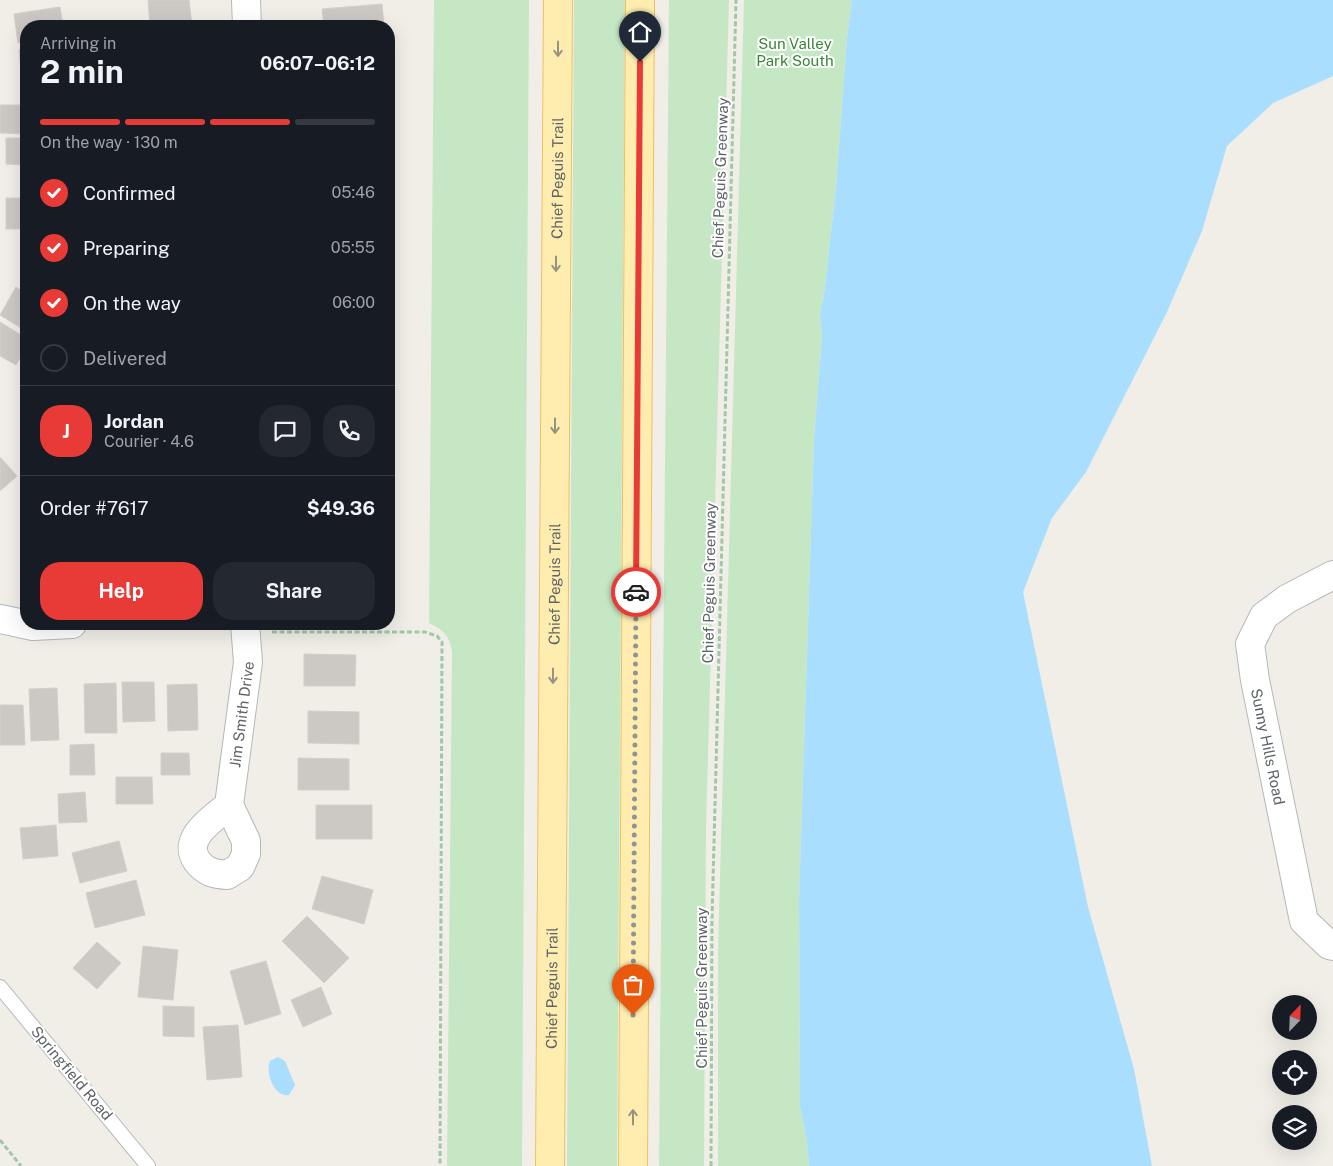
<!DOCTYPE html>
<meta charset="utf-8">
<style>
body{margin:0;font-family:"Public Sans",sans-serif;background:#242831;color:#f1f3f6;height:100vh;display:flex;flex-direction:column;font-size:19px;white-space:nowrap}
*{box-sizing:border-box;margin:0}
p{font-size:16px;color:#9ea1a6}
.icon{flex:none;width:28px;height:28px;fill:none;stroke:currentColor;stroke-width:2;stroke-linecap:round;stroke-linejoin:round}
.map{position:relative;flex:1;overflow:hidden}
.sheet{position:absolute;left:20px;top:20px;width:375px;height:610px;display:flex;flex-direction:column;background:#171b24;border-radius:20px;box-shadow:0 5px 20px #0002}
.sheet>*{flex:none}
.needle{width:32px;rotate:23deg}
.fabs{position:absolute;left:1272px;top:995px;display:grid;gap:10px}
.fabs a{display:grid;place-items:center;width:45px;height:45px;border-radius:50%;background:#171b24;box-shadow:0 5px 20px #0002;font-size:25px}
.pin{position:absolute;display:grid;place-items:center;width:42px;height:42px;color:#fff;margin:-51px -21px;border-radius:50% 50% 50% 0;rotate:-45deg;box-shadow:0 0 5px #0007}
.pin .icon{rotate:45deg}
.courier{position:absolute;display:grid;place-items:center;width:50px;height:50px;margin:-25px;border:4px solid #e83a36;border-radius:50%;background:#fff;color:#222;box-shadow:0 1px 6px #0007}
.head em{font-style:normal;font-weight:700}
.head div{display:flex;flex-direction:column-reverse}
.head{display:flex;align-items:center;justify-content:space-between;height:85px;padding:0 20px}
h1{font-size:32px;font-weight:700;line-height:38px}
.bar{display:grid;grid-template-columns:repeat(4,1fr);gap:8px 5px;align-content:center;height:60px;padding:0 20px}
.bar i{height:6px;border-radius:4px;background:#363941}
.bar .active{background:#e83a36}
.bar p{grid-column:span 4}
.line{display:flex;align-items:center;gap:12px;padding:0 20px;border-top:1px solid #363941}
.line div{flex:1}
.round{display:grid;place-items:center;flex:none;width:52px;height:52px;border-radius:20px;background:#242831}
ol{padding:0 20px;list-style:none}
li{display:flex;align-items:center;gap:15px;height:55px}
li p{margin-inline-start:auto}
li .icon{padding:5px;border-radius:50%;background:#e83a36;color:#fff;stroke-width:4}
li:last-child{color:#9ea1a6}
li i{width:28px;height:28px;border:2px solid #363941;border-radius:50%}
.primary-button{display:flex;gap:10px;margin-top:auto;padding:10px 20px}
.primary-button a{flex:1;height:58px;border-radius:20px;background:#e83a36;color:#fff;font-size:20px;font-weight:700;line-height:58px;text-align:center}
.primary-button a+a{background:#242831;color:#f1f3f6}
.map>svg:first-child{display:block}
</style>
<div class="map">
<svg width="1333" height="1166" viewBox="0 0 1333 1166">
<rect width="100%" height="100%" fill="#f0eee7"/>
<g fill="#c6e7c4">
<path d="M434,0H529L522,1166H447L452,652C450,636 443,630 429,623Z"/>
<path d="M574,0H625L617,1166H567Z"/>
<path d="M669,0H729L706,829L704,1166H659Z"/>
<path d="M744,0H852L847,37L836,187L824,295L820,314L822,335L814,440L799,900L800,1107L807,1141L809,1166H718V950Z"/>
</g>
<g fill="#aadefe">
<path d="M852,0H1333V76L1273,103L1227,146L1202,231L1167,312L1086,472L1052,518L1023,592L1088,907L1134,1069L1152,1166H809L807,1141L800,1107L799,900L814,440L822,335L820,314L824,295L836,187L847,37Z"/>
<path d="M278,1057L285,1061L295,1085L289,1095C274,1098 265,1072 270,1061Z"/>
</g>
<g fill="#ccc9c4" stroke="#d5cfc5">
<path d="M148,0H189L192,26H150Z"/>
<path d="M382,4L384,26H324L322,9Z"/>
<path d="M60,7L63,26H26V42L18,43L14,14Z"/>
<path d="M26,49V79L22,80L19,50Z"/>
<path d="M0,105H26V134L0,133Z"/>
<path d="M6,138H26V165L6,164Z"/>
<rect x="6" y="198" width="20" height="31"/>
<path d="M22,234H26V259H23Z"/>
<path d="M16,287L26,294V331L0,315Z"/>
<path d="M0,322L26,338V348L16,365L0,356Z"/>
<path d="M0,457L17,476L0,491Z"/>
<path d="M304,654L356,655L355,686H304Z"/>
<path d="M122,682H154L155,721L123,722Z"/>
<path d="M116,683L117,733H85L84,684Z"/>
<path d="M197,684L198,730L168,731L167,685Z"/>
<path d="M57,688L59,740L31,741L29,689Z"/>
<path d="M0,705H23L25,745H0Z"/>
<path d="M308,711L359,712V744L308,743Z"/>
<path d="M94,744L95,775H70V745Z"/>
<path d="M161,753H189L190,775H161Z"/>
<path d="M298,758L349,759V790H298Z"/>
<path d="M116,777H152L153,804H116Z"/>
<path d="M85,792L87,822L59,823L58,794Z"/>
<rect x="316" y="805" width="56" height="34"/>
<path d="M56,825L58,856L23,859L20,828Z"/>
<path d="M119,841L127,871L80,883L72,853Z"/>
<path d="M322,876L373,890L364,924L312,909Z"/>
<path d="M136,880L145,915L95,928L86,893Z"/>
<path d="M307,916L349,958L324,983L282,941Z"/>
<path d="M97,942L121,963L97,989L73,968Z"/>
<path d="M143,946L178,950L173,1000L138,997Z"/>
<path d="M266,961L281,1014L245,1025L230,971Z"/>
<path d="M321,987L332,1014L303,1027L291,1000Z"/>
<path d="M163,1006L194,1007V1037L163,1036Z"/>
<path d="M238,1025L242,1077L207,1080L203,1027Z"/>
</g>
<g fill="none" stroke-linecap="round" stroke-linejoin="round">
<defs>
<path id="service" d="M0,987L148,1166"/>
<g id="minor">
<path d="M246,0L247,26"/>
<path id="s1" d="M1333,575L1287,599L1264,616L1250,644L1255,680L1304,921L1329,945L1333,946"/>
<path d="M0,619L33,626L72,624"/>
<path id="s2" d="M229,805C214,818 181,838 197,861C205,872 214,874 227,875L240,867L246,854V841L229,805L248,662L245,624"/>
</g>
<g id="primary">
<path id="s3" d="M550,1166L558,0"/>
<path d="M633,1166L640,0"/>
</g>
</defs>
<use href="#service" stroke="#b4b8bb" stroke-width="16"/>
<use href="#minor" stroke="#b4b8bb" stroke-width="30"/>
<use href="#primary" stroke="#f0c060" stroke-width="30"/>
<g stroke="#9ec8a8" stroke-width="3" stroke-dasharray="5 2.5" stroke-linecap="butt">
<path d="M272,632H425L437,636L442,642L440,1166"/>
<path d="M0,1140L21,1166"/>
<path d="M711,1166L712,920L736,0"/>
</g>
<use href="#service" stroke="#fff" stroke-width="14"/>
<use href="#minor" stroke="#fff" stroke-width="28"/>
<use href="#primary" stroke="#feedaf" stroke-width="28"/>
</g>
<defs><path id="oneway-shaft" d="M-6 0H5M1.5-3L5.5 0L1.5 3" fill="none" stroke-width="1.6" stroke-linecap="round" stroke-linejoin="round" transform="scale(1.25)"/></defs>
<g stroke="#969380">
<use href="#oneway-shaft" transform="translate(558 49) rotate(90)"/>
<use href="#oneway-shaft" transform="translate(556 264) rotate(90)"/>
<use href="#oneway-shaft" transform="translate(555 426) rotate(90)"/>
<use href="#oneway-shaft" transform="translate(553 676) rotate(90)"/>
<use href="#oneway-shaft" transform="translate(633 1117) rotate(-90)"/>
</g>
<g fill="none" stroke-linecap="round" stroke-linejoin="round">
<path stroke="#919494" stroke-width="5" stroke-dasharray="0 9" d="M633,1015L636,592"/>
<path stroke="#e83a36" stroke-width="6" d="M636,592L640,62"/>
</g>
<g text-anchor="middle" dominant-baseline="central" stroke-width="4" stroke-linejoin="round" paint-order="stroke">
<g font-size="15" fill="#388637" stroke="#fff">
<text x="795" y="43">Sun Valley<tspan x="795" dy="17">Park South</tspan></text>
</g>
<g font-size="15" fill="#5e6367" stroke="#fff">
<text stroke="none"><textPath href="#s3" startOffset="988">Chief Peguis Trail</textPath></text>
<text transform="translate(720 178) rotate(-88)">Chief Peguis Greenway</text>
<text stroke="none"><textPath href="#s3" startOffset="582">Chief Peguis Trail</textPath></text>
<text transform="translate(709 583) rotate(-89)">Chief Peguis Greenway</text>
<text stroke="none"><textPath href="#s2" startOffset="280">Jim Smith Drive</textPath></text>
<text stroke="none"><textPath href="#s1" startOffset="216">Sunny Hills Road</textPath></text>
<text stroke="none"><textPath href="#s3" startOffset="178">Chief Peguis Trail</textPath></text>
<text transform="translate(701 988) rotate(-90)">Chief Peguis Greenway</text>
<text transform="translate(72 1073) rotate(50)">Springfield Road</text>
</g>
</g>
</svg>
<div class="fabs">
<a><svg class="needle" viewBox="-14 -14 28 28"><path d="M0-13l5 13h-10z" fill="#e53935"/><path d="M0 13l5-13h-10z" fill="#9ea1a6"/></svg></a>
<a><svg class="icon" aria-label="locate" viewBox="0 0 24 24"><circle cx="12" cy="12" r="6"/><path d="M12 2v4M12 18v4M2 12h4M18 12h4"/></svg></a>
<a><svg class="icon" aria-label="layers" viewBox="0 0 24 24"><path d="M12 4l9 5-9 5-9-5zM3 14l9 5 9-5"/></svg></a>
</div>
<div class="pin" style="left:633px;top:1015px;background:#ea580c"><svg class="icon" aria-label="bag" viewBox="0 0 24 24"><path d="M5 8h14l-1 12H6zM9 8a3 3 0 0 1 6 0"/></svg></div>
<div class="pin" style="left:640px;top:62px;background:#1f2937"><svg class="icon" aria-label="home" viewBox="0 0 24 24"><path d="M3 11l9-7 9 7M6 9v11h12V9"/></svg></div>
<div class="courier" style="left:636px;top:592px"><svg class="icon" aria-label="car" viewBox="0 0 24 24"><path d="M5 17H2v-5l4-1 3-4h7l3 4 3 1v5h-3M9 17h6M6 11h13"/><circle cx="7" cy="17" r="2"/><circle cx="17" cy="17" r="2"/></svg></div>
<section class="sheet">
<div class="head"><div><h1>2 min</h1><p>Arriving in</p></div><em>06:07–06:12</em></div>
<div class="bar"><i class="active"></i><i class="active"></i><i class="active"></i><i></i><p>On the way · 130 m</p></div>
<ol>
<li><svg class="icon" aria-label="check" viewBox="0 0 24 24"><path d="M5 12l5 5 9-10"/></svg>Confirmed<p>05:46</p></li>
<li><svg class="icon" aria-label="check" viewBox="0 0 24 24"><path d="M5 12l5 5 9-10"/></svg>Preparing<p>05:55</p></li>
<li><svg class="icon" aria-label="check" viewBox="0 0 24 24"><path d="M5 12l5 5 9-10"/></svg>On the way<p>06:00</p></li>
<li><i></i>Delivered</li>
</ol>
<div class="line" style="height:90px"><b class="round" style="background:#e83a36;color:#fff">J</b><div><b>Jordan</b><p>Courier · 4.6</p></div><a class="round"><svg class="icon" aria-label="chat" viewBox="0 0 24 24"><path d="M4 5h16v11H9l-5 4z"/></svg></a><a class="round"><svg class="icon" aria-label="phone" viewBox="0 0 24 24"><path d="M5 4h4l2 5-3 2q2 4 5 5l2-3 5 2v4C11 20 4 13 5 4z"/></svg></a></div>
<div class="line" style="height:65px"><div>Order #7617</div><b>$49.36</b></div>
<div class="primary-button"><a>Help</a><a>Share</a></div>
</section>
</div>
